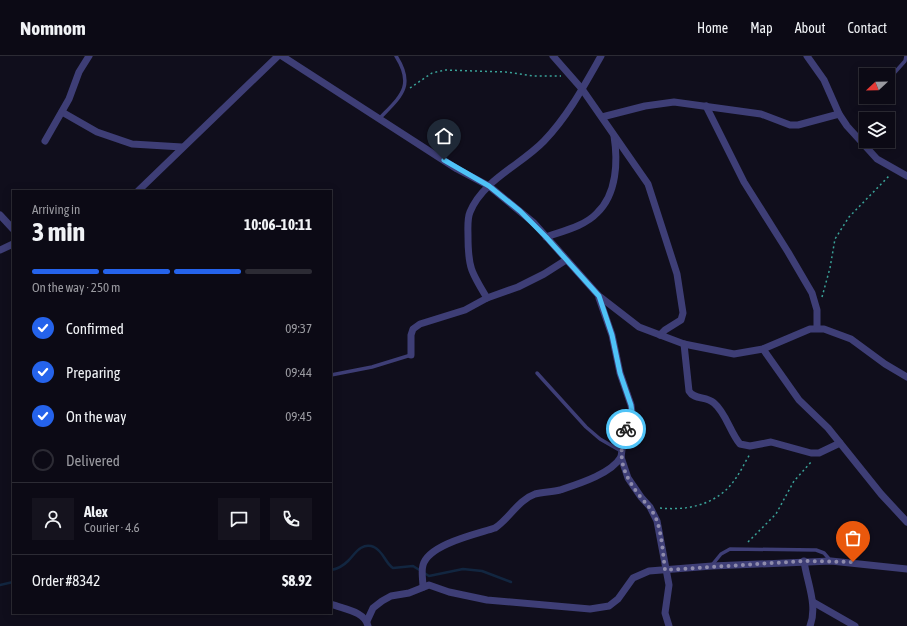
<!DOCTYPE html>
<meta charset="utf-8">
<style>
body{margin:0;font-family:"Asap Condensed",sans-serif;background:#15131e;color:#f1f3f6;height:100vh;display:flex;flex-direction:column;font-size:15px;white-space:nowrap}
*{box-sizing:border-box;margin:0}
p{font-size:13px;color:#9a9aa0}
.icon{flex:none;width:22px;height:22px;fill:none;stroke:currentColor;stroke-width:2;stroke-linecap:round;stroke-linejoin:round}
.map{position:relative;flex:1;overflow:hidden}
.sheet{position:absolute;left:12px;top:134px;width:320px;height:424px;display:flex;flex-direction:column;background:#0c0a15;border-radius:0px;box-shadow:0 2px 10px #0003,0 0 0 1px #2c2b34}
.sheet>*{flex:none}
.needle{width:26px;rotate:248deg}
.fabs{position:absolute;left:859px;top:12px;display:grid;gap:8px}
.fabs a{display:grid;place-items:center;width:36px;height:36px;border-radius:0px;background:#0c0a15;box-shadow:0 2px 10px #0003,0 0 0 1px #2c2b34;font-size:20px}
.pin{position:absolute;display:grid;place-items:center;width:34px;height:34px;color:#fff;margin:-41px -17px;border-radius:50% 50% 50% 0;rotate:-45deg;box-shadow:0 0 4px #0007}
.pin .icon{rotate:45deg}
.courier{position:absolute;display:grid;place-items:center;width:40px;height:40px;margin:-20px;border:3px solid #4fc3f7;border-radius:50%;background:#fff;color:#222;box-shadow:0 1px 5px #0007}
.summary em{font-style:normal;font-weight:700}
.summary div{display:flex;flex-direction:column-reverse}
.summary{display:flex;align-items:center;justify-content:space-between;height:68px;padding:0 20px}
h1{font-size:26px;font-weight:700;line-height:30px}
.bar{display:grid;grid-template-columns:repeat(4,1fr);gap:6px 4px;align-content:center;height:48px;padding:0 20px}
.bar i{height:5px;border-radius:3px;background:#2c2b34}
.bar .active{background:#2563eb}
.bar p{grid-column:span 4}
.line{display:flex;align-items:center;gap:10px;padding:0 20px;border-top:1px solid #2c2b34}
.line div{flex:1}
.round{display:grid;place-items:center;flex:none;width:42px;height:42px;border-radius:0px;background:#15131e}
ol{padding:0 20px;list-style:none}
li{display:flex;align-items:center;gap:12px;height:44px}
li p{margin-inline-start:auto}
li .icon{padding:4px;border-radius:50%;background:#2563eb;color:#fff;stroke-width:4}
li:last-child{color:#9a9aa0}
li i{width:22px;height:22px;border:2px solid #2c2b34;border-radius:50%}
header{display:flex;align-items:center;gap:24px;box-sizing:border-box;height:56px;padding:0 20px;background:#0c0a15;border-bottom:1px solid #2c2b34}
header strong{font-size:19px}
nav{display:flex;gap:22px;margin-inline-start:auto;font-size:14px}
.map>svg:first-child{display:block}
</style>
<header>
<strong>Nomnom</strong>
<nav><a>Home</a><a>Map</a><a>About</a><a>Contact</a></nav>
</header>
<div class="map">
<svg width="907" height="570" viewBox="0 0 907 570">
<rect width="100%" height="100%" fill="#100e1c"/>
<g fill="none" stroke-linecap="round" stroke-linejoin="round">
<g stroke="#122640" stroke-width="2.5">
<path d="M331,514C337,513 343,510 348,505C355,498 361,486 374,491C384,496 385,507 393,512L413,510L429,520L463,513L482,515L511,526"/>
<path d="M0,529L13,526"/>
</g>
<g stroke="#3aa298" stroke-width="1.5" stroke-dasharray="2 3" stroke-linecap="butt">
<path d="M410,32L432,17L445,14L506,16L534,20H561"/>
<path d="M822,241L830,212L835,183L849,161L890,119"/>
<path d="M660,452C689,455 719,448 736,422C741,415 745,406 750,398"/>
<path d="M748,486L776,458L794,425L812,405"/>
</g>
<g stroke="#3e3e76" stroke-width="3.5">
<path d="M888,24L905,5L906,0"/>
<path d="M380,62C401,40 415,30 396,0"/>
<path d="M537,317L586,371L600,383L621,395"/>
<path d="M331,319L372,311L411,299"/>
<path d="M712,509L721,498L730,493L816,494L824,497L830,504"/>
</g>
<g stroke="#3e3e76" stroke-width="7">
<path d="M282,0L457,113L489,130L534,167L599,240L639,271L684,288L734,298L763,293L810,273H824L851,283L885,308L907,321"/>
<path d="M553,0L582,33L648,128L677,218L683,257L681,264L665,274L660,279"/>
<path d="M807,0L824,24L839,58L847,70L877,103L907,120"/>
<path d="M706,50L744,126L788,196L812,237L817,254V272"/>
<path d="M62,56L97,76L132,88L182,91"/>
<path d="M602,61L645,50L674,46L761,58L790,69H798L839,58"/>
<path d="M45,85L69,43L79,16L89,0"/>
<path d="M138,135L278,0"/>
<path d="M0,159L13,173"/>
<path d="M546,181C563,175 585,170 597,157C617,138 618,105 614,80"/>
<path d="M0,194L13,188"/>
<path d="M487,242C471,216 468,211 468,180C468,173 467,163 470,156C483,124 521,109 544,85C568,60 584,30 601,0"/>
<path d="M599,242L612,279L620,317L631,349L632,356L624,380L621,401L628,422L641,441L650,451L657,465L669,529L665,557L669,570"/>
<path d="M684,288L689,335C694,344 706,340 714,347C726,357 730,376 740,388L750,390L771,386L811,397H819L840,387"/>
<path d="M763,293L799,344L828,372L881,438L907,466"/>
<path d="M411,299V279L413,273L420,268L465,254L487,242L518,231L544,218L566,204"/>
<path d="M804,505C807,527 818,549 810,570"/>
<path d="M423,531C423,524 421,516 423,509C429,488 477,478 495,472C510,462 518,444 535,438C543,436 552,436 560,434C578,428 611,418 621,401"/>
<path d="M813,546L855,570"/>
<path d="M331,548C343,553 365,555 368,570"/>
<path d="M367,565L373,552L382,545L391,540L409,537L429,529L449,536L487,544L590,553L609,550L618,543L633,522L649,515L712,510L831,505L907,513"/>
</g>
</g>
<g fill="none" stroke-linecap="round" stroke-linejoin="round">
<path stroke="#8e8bac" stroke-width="4" stroke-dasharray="0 7.2" d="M626,373C617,400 622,417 639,439C646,448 653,454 657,465C662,480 663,498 665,514L804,505L853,506"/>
<path stroke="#4fc3f7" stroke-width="5" d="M444,104L489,130L520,155L546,181L599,240L612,279L620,317L631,349L632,356L626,373"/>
</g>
</svg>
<div class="fabs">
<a><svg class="needle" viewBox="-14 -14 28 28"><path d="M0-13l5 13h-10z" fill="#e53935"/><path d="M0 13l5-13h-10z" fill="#9a9aa0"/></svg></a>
<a><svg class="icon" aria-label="layers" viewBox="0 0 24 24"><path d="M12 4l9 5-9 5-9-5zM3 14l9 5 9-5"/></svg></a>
</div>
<div class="pin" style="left:853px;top:506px;background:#ea580c"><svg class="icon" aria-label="bag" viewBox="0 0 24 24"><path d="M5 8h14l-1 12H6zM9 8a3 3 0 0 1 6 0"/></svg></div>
<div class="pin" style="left:444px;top:104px;background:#1f2937"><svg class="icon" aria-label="home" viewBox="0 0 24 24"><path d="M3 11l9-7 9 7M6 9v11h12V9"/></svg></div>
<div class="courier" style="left:626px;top:373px"><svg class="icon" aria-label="bike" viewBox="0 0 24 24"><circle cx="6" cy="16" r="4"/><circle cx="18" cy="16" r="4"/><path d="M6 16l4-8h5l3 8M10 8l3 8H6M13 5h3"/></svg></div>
<section class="sheet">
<div class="summary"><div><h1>3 min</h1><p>Arriving in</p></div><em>10:06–10:11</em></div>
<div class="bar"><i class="active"></i><i class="active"></i><i class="active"></i><i></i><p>On the way · 250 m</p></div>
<ol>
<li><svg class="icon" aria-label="check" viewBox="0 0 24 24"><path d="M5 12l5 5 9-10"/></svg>Confirmed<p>09:37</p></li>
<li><svg class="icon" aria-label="check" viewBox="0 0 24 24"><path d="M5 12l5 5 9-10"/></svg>Preparing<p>09:44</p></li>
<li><svg class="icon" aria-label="check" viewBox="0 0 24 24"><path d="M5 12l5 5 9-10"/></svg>On the way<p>09:45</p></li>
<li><i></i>Delivered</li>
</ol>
<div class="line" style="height:72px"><a class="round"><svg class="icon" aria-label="person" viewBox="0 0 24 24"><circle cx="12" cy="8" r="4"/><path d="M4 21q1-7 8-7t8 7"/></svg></a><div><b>Alex</b><p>Courier · 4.6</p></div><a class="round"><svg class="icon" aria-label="chat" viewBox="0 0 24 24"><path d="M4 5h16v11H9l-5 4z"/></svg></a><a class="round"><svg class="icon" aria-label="phone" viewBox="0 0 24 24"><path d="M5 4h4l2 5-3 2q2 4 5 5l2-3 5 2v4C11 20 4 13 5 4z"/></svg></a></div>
<div class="line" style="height:52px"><div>Order #8342</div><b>$8.92</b></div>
</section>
</div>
